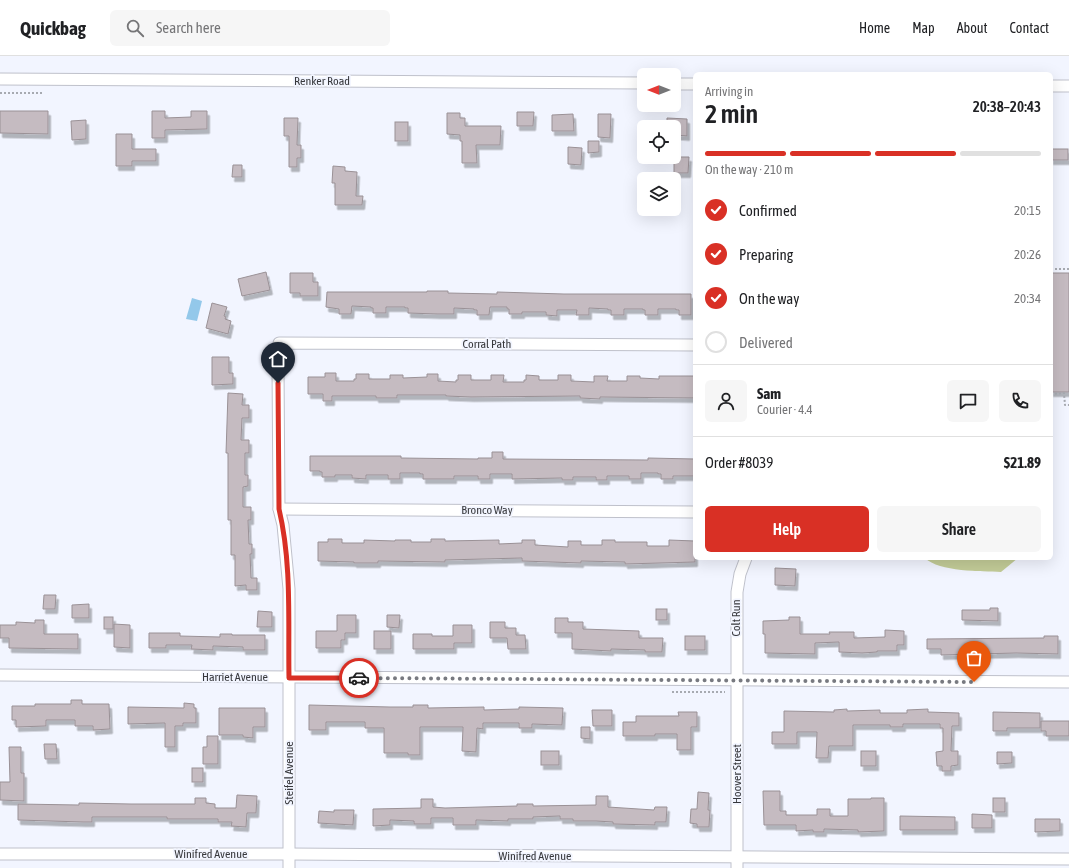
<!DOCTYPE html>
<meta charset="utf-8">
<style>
body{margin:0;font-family:"Asap Condensed",sans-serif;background:#f6f6f6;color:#202124;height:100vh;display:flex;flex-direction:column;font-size:15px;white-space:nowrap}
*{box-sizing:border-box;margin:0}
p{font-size:13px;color:#757577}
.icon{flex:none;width:22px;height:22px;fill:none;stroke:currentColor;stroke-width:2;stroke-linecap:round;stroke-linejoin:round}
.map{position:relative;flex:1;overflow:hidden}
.details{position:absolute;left:693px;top:16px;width:360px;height:488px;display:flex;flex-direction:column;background:#fff;border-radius:6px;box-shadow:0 4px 16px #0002}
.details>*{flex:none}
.needle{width:26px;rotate:270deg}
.fabs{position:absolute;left:637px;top:12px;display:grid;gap:8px}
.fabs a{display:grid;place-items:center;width:44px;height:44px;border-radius:6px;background:#fff;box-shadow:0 4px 16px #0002;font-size:20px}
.pin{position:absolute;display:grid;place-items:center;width:34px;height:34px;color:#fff;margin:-41px -17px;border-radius:50% 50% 50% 0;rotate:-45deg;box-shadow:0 0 4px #0007}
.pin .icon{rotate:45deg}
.courier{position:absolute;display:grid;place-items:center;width:40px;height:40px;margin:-20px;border:3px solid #d93025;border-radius:50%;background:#fff;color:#222;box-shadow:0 1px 5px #0007}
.overview em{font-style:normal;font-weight:600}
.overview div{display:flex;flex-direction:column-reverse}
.overview{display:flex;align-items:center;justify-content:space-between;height:68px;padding:0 12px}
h1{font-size:26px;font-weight:600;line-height:30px}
.bar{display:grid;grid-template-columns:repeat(4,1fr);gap:6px 4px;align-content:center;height:48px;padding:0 12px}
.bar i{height:5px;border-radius:3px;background:#e0e0e0}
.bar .active{background:#d93025}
.bar p{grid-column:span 4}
.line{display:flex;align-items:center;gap:10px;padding:0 12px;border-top:1px solid #e0e0e0}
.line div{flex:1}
.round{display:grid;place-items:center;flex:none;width:42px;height:42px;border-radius:6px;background:#f6f6f6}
ol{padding:0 12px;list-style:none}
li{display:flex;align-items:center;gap:12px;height:44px}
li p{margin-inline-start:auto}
li .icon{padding:4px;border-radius:50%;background:#d93025;color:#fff;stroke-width:4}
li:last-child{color:#757577}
li i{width:22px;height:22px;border:2px solid #e0e0e0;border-radius:50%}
.cta{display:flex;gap:8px;margin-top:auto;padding:8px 12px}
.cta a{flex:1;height:46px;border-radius:6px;background:#d93025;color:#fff;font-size:16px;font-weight:600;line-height:46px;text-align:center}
.cta a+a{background:#f6f6f6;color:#202124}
header{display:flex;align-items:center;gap:24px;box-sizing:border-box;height:56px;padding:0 20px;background:#fff;border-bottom:1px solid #e0e0e0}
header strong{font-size:19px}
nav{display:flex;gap:22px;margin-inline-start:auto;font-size:14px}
.search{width:280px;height:36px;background:#f6f6f6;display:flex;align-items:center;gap:10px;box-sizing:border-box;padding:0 14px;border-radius:6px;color:#757577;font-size:15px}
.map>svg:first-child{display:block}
</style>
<header>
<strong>Quickbag</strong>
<div class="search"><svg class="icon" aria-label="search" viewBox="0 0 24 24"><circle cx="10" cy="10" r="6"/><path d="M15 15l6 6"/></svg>Search here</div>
<nav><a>Home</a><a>Map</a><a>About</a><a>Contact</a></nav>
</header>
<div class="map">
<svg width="1069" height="812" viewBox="0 0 1069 812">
<defs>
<filter id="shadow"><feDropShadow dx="2.5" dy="4.5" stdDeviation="0" flood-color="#0004"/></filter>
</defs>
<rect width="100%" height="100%" fill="#f2f5ff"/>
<path fill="#c3cc98" d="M925,502H1018L1001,516C982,515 939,516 925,502Z"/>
<path fill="#93c8ea" d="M192,242L202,245L197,265L186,263Z"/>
<g fill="#c5bbc1" stroke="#9a9196" filter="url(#shadow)">
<path d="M0,55H48V78L0,77Z"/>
<path d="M152,55H165V62L191,61V55H207V73L165,74V82H152Z"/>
<path d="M517,56H534L533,70H517Z"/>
<path d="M447,57H460V62H465V70H501L500,89H476L477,107H462V85H460V79L447,78Z"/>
<path d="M573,58L574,75H552V59Z"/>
<path d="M598,58H611L610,82L598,81Z"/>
<path d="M284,62H298L297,89H301V102H297V111H289V80H284Z"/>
<path d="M667,62L687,63V80L674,79V71H667Z"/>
<path d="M86,64V83L72,84L71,65Z"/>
<rect x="395" y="66" width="13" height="19"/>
<path d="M116,78H132V93H156V105H132V110H116Z"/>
<path d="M588,85H599V96L588,97Z"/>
<path d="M568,91L582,92L581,109L568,108Z"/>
<rect x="1051" y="93" width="17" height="11"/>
<path d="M674,101H689L688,117H674Z"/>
<path d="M233,109H242V121H232Z"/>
<path d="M333,110L345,111V115L357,116L356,140H363L362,149H335V127H332Z"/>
<path d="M266,216L270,234L242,240L238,223Z"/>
<path d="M290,217H313V226H318V240H300V237H290Z"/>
<rect x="1051" y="217" width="18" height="119"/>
<path d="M427,235H448V237L497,238V236L564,238H691V259H679V254H676V253H658V259H645V254H643V253H624V259H611V254H608V253L589,252V259H576L577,254H557V260L546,259V256H522V258H509V253H507V251H490L489,259H477V254H474V253L454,252V258H437L408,257V252H405V251H386V257H373V252H371V251L352,250L351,258H339V253L326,251L327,236H427Z"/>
<path d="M212,247L227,251L224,260L226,261L225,263L231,265L228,278L206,272Z"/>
<path d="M212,301H229V317H233V328L212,329Z"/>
<path d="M325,317H336V325H354V323H356V318H369V323H390V319H403V322L427,321V318H438V325L456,326V324H458V319H471V324H491V319H504L503,326H524V324H526V319L539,320V324H558V319H571V325L594,326V320H608L607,325H627V320H640V322L659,323V320H695V342L600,341V343L580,342V340L471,341L446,340V339H397V342H376V340H332V345H323V338H308V321H325Z"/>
<path d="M228,337L243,338L242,349H249V362H242L241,384H249V397H245V419H248V430L243,431V451H251V464H248L249,488H252V498H250L251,522H257V534H246V529L235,530V499H231V464H228V397H226Z"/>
<path d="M492,396H503V403L648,404V402L695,403V420H673V423H661V418H658V417H641V423H629V420H607V424H596V421H573V424H562V422L512,423V418H490V423H478V420H454V423H423V418H420V417H400V423H388V419H366V423L352,422V419H335V421H322V416H320V415H310V400H401V402L478,403V402H492Z"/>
<path d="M328,483H342V487H364V484L395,485V484H411V486H431V483H445V485L499,484V488L522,487V484H535V489L568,491V485H581V489H602V484H615V486H647V490H669V484L695,485V506L625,508V506L581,505V507L522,505V502L445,504V506L378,505V507H354V506L318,505V486H328Z"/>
<path d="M775,512L796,513L795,530L775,529Z"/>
<path d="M44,539H56L55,553H43Z"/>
<path d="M89,548V562H72V549Z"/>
<path d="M990,552H998V565L962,564V554H990Z"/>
<rect x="656" y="553" width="11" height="11"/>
<path d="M258,555L272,556V571H257Z"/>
<path d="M337,559H356V577H345V584H341V592H316V575H337Z"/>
<path d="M387,559H400L399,572L387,571Z"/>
<rect x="104" y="561" width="9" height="12"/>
<path d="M789,561H800V578H830L829,576H854V582L885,581V574L904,575V589H897V595H877V596L862,597L839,596V586L815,587V598L765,597V578H763V565L789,564Z"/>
<path d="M555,562H568V566H583V573L639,575V582H663L662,596H645V594L611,593V595L572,593V577H555Z"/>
<path d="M35,564H44V578H78V593L9,592V582H0V569H16V566L35,567Z"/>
<path d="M490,566H505V572H516V579H525L526,593H508L507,582H490Z"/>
<path d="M114,568L130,569V592L114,591Z"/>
<path d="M453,569H472V587H454V593H413V578H432V580H453Z"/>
<rect x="374" y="575" width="17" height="18"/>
<path d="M149,577H180V580L220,581V578H232V579H265V594H243V591L213,590V594L191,593L192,589H166V592H149Z"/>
<rect x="685" y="580" width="20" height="14"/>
<path d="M1044,580H1058V598L1016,597L941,599V593H927V583L1044,582Z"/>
<path d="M71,644H82V648H109L110,673L93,674V670H75V664H46V670L16,671V664H12V650H35V648H71Z"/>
<path d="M184,647L194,648V652H196V667H183V670H175V691H165V667L128,668V651L184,652Z"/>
<path d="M309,649L390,651H413V649H428V652L484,651V654L519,653V651L563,652L562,669L532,668V672H519V667H483V673L477,672L476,696L462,695L463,671H420V699H408V697H384V672H365V666H326V674H309Z"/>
<path d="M219,652H265V671H253V682L243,681V679H219Z"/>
<path d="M847,653V655L880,654V657H907V654L928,653V656L959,657V670H952L951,695H958V709L951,710V715H942V710H937L936,696L943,695V672H940V668H903V671H890V669H853V690H829L828,702H816L817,676H797V688H772V676H784V655L834,656V654Z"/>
<path d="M592,654H612V670H593Z"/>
<path d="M678,656H697V671H691V694H677V678H655V680H623V666H636V660H679Z"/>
<path d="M993,656L1040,657V672H1007V675H993Z"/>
<path d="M1041,665H1069V680H1046V675H1041Z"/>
<path d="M581,671H590V683L581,682Z"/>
<path d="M207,680H218V708H203V691H207Z"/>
<path d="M44,688H56L57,703H45Z"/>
<path d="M9,691H21V717H24V745L0,744V726H10Z"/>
<rect x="541" y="695" width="18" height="14"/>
<rect x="861" y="695" width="15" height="15"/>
<path d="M997,696H1012V707L997,708Z"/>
<rect x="192" y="712" width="11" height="14"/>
<path d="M763,735H780V755H786V759H817V753H830V760H848V743H871V742H884V775L858,776V774L824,773V776H813V774L796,775V769H764Z"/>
<path d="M698,736L709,737L708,754H710L709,771H697V768L690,767L691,753H697Z"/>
<path d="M237,739L257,740L256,757H247L246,771L231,770L232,766H218V763H167V761H92V766H83L18,764V748L79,749V747L131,748H195V742H206V747L215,748V752H236Z"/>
<path d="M596,740H608V751L654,754L655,751H667L666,766H655V769L613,768V766L596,765H573V763H560V760L533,761V763H508V765L476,764V769H453V762H431V768H414V765L390,764V769L373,770V753L421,752V743H433V751L445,752L517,750V748H533V750L596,749Z"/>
<rect x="993" y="742" width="12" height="14"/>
<path d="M334,754H354L353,769L318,767L319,755L334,756Z"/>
<path d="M972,758L992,759V772H972Z"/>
<path d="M900,760L955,761V774H900Z"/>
<path d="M1035,763H1060V775L1035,776Z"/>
</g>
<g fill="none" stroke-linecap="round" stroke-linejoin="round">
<defs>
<g id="minor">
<path d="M0,23L644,27"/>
<path d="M674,28H695"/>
<path d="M1051,30H1069"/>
<path d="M279,453L695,456"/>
<path d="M0,619L1069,626"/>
<path d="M0,798H289L1069,803"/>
<path d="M289,812V533L283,469L279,453L278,311L279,287L695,289"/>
<path d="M737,812V536L740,518L746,502"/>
</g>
</defs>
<use href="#minor" stroke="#bfc1cb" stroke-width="13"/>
<g stroke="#a7aab1" stroke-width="2" stroke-dasharray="2 2" stroke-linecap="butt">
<path d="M0,37H42"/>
<path d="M1051,213H1069"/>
<path d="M1051,338L1064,337L1065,349H1069"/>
<path d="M672,636H725"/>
</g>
<use href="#minor" stroke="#fff" stroke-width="11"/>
</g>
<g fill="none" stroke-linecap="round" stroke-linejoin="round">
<path stroke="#787a80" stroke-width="4" stroke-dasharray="0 7.2" d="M359,622L974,626"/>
<path stroke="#d93025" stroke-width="5" d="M278,327L279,453C292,508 288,565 289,622H359"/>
</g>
<g text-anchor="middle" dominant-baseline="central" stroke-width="3.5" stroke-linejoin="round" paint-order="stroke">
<g font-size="12" fill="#37383c" stroke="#f2f5ff">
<text x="322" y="25">Renker Road</text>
<text x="487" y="288">Corral Path</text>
<text x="487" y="454">Bronco Way</text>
<text transform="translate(736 562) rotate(-90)">Colt Run</text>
<text x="235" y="621">Harriet Avenue</text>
<text transform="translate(289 717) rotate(-90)">Steifel Avenue</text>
<text transform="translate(737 718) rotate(-90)">Hoover Street</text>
<text x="211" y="798">Winifred Avenue</text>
<text x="535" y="800">Winifred Avenue</text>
</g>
</g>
</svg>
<div class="fabs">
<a><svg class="needle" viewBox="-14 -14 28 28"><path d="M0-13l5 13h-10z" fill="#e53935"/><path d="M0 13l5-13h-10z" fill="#757577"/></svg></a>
<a><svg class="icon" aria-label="locate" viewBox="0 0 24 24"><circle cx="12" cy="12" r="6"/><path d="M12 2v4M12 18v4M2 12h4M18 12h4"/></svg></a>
<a><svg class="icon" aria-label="layers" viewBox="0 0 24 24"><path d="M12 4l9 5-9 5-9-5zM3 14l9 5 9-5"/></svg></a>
</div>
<div class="pin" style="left:974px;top:626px;background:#ea580c"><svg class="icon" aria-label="bag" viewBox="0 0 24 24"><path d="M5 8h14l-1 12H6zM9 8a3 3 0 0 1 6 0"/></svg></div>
<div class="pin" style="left:278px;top:327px;background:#1f2937"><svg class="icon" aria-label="home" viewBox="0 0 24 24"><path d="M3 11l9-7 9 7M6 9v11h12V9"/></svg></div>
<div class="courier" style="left:359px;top:622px"><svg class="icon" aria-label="car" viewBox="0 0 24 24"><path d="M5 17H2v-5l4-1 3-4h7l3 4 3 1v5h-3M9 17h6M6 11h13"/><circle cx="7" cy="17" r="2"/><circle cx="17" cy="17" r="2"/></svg></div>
<section class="details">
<div class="overview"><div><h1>2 min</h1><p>Arriving in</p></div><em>20:38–20:43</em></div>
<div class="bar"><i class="active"></i><i class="active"></i><i class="active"></i><i></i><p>On the way · 210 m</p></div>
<ol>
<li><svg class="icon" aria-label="check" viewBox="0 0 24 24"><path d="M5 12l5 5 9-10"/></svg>Confirmed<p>20:15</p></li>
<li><svg class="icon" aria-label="check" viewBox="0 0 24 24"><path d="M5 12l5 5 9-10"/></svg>Preparing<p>20:26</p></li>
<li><svg class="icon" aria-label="check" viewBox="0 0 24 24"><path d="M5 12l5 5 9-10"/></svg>On the way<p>20:34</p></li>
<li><i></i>Delivered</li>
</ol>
<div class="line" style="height:72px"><a class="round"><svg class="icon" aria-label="person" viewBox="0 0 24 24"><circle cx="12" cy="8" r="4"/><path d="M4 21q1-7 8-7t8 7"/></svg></a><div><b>Sam</b><p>Courier · 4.4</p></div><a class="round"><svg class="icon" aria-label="chat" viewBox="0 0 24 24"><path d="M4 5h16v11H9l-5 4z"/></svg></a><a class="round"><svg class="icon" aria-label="phone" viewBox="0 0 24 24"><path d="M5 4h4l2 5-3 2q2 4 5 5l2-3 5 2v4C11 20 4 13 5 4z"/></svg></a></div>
<div class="line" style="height:52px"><div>Order #8039</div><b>$21.89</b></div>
<div class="cta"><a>Help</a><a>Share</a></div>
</section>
</div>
